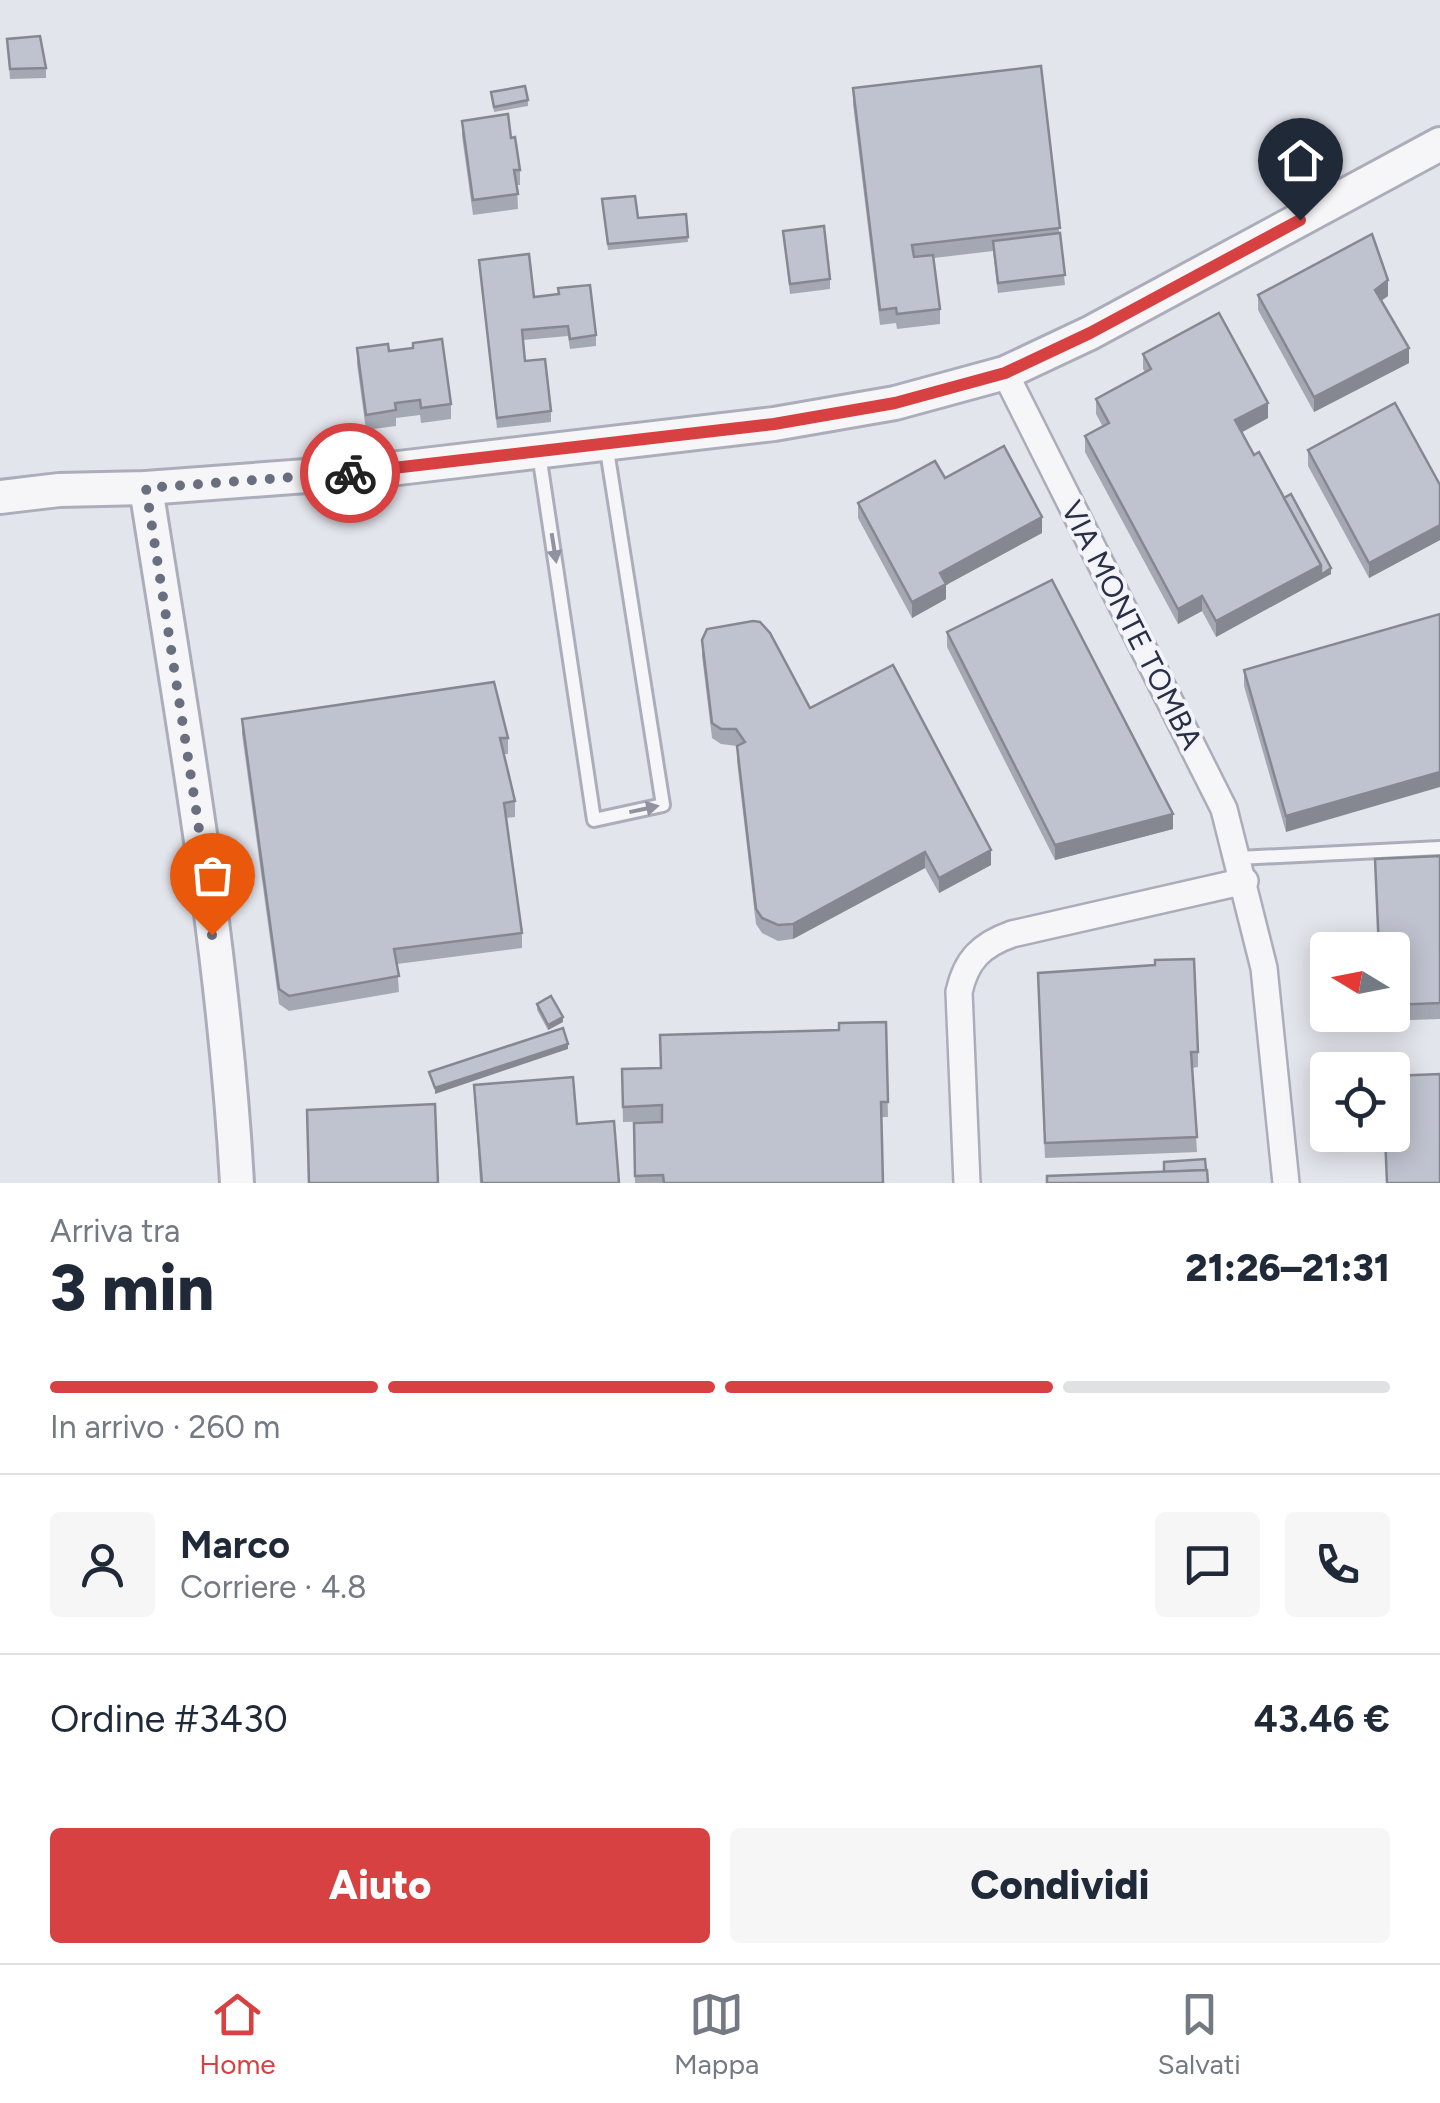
<!DOCTYPE html>
<html lang="it">
<meta charset="utf-8">
<style>
body{margin:0;font-family:Figtree,sans-serif;background:#f6f6f7;color:#1f2937;height:100vh;display:flex;flex-direction:column;font-size:38px;white-space:nowrap}
*{box-sizing:border-box;margin:0}
p{font-size:32px;color:#747a83}
.icon{flex:none;width:55px;height:55px;fill:none;stroke:currentColor;stroke-width:2;stroke-linecap:round;stroke-linejoin:round}
.map{position:relative;height:1183px;overflow:hidden}
.sheet{display:flex;flex-direction:column;background:#fff;flex:1}
.sheet>*{flex:none}
.needle{width:65px;rotate:280deg}
.buttons{position:absolute;left:1310px;top:932px;display:grid;gap:20px}
.buttons a{display:grid;place-items:center;width:100px;height:100px;border-radius:10px;background:#fff;box-shadow:0 5px 25px #0003;font-size:50px}
.pin{position:absolute;display:grid;place-items:center;width:85px;height:85px;color:#fff;margin:-102px -42px;border-radius:50% 50% 50% 0;rotate:-45deg;box-shadow:0 0 10px #0007}
.pin .icon{rotate:45deg}
.courier{position:absolute;display:grid;place-items:center;width:100px;height:100px;margin:-50px;border:8px solid #d74142;border-radius:50%;background:#fff;color:#222;box-shadow:0 2px 12px #0007}
.head em{font-style:normal;font-weight:800}
.head div{display:flex;flex-direction:column-reverse}
.head{display:flex;align-items:center;justify-content:space-between;height:170px;padding:0 50px}
h1{font-size:65px;font-weight:800;line-height:75px}
.bar{display:grid;grid-template-columns:repeat(4,1fr);gap:15px 10px;align-content:center;height:120px;padding:0 50px}
.bar i{height:12px;border-radius:8px;background:#e0e1e3}
.bar .current{background:#d74142}
.bar p{grid-column:span 4}
.line{display:flex;align-items:center;gap:25px;padding:0 50px;border-top:2px solid #e0e1e3}
.line div{flex:1}
.round{display:grid;place-items:center;flex:none;width:105px;height:105px;border-radius:10px;background:#f6f6f7}
.button{display:flex;gap:20px;margin-top:auto;padding:20px 50px}
.button a{flex:1;height:115px;border-radius:10px;background:#d74142;color:#fff;font-size:40px;font-weight:800;line-height:115px;text-align:center}
.button a+a{background:#f6f6f7;color:#1f2937}
.tab-bar{display:flex;justify-content:space-around;align-items:center;height:140px;border-top:2px solid #e0e1e3;background:#fff;font-size:28px;color:#747a83}
.tab-bar a{display:grid;justify-items:center;gap:5px}
.tab-bar .current{color:#d74142}
.map>svg:first-child{display:block}
</style>
<div class="map">
<svg width="1440" height="1183" viewBox="0 0 1440 1183">
<rect width="100%" height="100%" fill="#e3e5ec"/>
<g fill="none" stroke-linecap="round" stroke-linejoin="round">
<defs>
<g id="service">
<path d="M539,454L594,820L663,805L606,444"/>
<path d="M1238,858L1440,848"/>
</g>
<g id="minor">
<path d="M1005,373L1224,809L1264,968L1286,1183"/>
<path d="M967,1183L959,992C966,960 981,945 1012,934L1245,881"/>
</g>
<g id="tertiary">
<path d="M146,488C182,718 224,950 237,1183"/>
<path d="M0,497L59,490L146,488L373,471L774,424L895,403L1005,373L1090,333L1440,144"/>
</g>
</defs>
<use href="#service" stroke="#abaeba" stroke-width="18"/>
<use href="#minor" stroke="#abaeba" stroke-width="30"/>
<use href="#tertiary" stroke="#abaeba" stroke-width="38"/>
<use href="#service" stroke="#f6f6f9" stroke-width="12"/>
<use href="#minor" stroke="#f6f6f9" stroke-width="25"/>
<use href="#tertiary" stroke="#f6f6f9" stroke-width="32"/>
</g>
<g fill="#a4a8b2">
<path d="M7,39L46,68V78L10,79Z"/>
<path d="M1041,66L1065,285L998,293L993,251L934,258L940,309V324L897,329L896,323L880,325L853,104V88Z"/>
<path d="M491,92L528,100V106L494,112Z"/>
<path d="M462,121L511,138L520,170V185H517L518,209L473,215L462,136Z"/>
<path d="M602,205L638,218L686,214L688,242L608,250Z"/>
<path d="M783,231L830,279V289L790,294Z"/>
<path d="M479,260L596,335V346L570,349L568,336L523,340L525,361L551,411V422L497,428Z"/>
<path d="M1258,295L1388,296L1381,301L1409,363L1314,412L1258,310Z"/>
<path d="M357,348L389,351L451,404V419L421,423L420,415L396,418V426L366,430L357,364Z"/>
<path d="M1143,354L1268,418L1242,432L1254,455L1284,498L1331,574L1216,637L1202,611L1178,624L1085,452V436L1103,427L1096,414V399L1145,372L1143,369Z"/>
<path d="M1308,450L1440,485V540L1369,578L1308,466Z"/>
<path d="M945,478L1042,533L946,585V599L912,618L858,518V503Z"/>
<path d="M1440,614L1286,832L1244,686V670Z"/>
<path d="M947,632L1173,829L1055,860L947,647Z"/>
<path d="M702,640L810,708L991,865L939,893L925,868L793,939L778,941L762,933L756,924L737,761V746L721,744L712,738L702,656Z"/>
<path d="M242,719L508,738V754H504L515,801V817L506,818L522,933V948L397,964L399,992L289,1011L279,1004L242,734Z"/>
<path d="M1440,856V1019L1381,1021V1015H1392V950Z"/>
<path d="M1038,988L1198,1052V1067L1192,1068L1197,1152L1045,1158Z"/>
<path d="M537,1004L563,1022L548,1030L537,1010Z"/>
<path d="M886,1022L888,1117H881L883,1183H635L634,1123L662,1121L623,1122L622,1085L660,1068Z"/>
<path d="M474,1085L577,1124L619,1183H480Z"/>
</g>
<g fill="#868891">
<path d="M1388,280V296L1375,305V290Z"/>
<path d="M1409,348V363L1314,412V397Z"/>
<path d="M1268,403V418L1235,436V420Z"/>
<path d="M1042,517V533L946,585V599L912,618V602L940,573Z"/>
<path d="M1440,525V540L1369,578V563Z"/>
<path d="M1321,565L1331,568V574L1216,637V621Z"/>
<path d="M1202,596V611L1178,624V609Z"/>
<path d="M1440,772V787L1286,832V816Z"/>
<path d="M1173,814V829L1055,860V845Z"/>
<path d="M991,850V865L939,893V878Z"/>
<path d="M925,852V868L793,939V924Z"/>
<path d="M563,1017V1022L548,1030V1025Z"/>
<path d="M568,1044V1049L435,1094V1088Z"/>
</g>
<g fill="#bfc3cf" stroke="#868891" stroke-width="2.5">
<path d="M40,36L46,68L10,69L7,39Z"/>
<path d="M1041,66L1060,228L912,245L914,257L933,255L940,309L897,314L896,308L880,310L853,88Z"/>
<path d="M525,86L528,100L494,107L491,92Z"/>
<path d="M508,114L511,138L515,137L520,170H514L518,194L473,200L462,121Z"/>
<path d="M635,196L638,218L686,214L688,237L608,244L602,199Z"/>
<path d="M824,226L830,279L790,284L783,231Z"/>
<path d="M1060,233L1065,275L998,283L993,241Z"/>
<path d="M1372,234L1388,280L1375,290L1409,348L1314,397L1258,295Z"/>
<path d="M529,254L534,297L559,294L558,288L590,285L596,335L570,339L568,326L522,330L525,361L545,359L551,411L497,418L479,260Z"/>
<path d="M1219,313L1268,403L1235,420L1254,455L1259,452L1321,565L1216,621L1202,596L1178,609L1085,436L1109,423L1096,399L1151,369L1143,354Z"/>
<path d="M442,339L451,404L421,408L420,400L395,403L396,410L366,415L357,348L388,344L389,351L413,348V343Z"/>
<path d="M1395,403L1440,485V525L1369,563L1308,450Z"/>
<path d="M1004,446L1042,517L940,573L946,584L912,602L858,503L935,461L945,478Z"/>
<path d="M1291,494L1331,568L1321,575V565L1284,498Z"/>
<path d="M1052,580L1173,814L1055,845L947,632Z"/>
<path d="M1440,614V772L1286,816L1244,670Z"/>
<path d="M753,621L760,622L770,633L810,708L893,665L991,850L939,878L925,852L793,924L778,925L762,918L756,909L737,746L745,742L736,729H721L712,723L702,640L707,629Z"/>
<path d="M494,682L508,738H500L515,801L504,803L522,933L394,949L399,976L289,996L279,989L242,719Z"/>
<path d="M1440,856V1003L1392,1005V950H1379L1375,859Z"/>
<path d="M1194,959L1198,1052H1191L1197,1137L1045,1143L1038,973L1155,965V960Z"/>
<path d="M551,996L563,1017L548,1025L537,1004Z"/>
<path d="M886,1022L888,1102H881L883,1183H664L663,1175L635,1176L634,1123L662,1122V1105L623,1107L622,1069L661,1068L660,1035L839,1030V1023Z"/>
<path d="M563,1028L568,1044L435,1088L429,1072Z"/>
<path d="M1440,1074V1183H1387L1385,1135H1392V1076Z"/>
<path d="M573,1077L577,1124L614,1121L619,1183H482L474,1085Z"/>
<path d="M435,1104L438,1183H309L307,1110Z"/>
<path d="M1205,1159L1206,1170L1164,1172V1162Z"/>
<path d="M1207,1170L1208,1183H1047V1176Z"/>
</g>
<defs><path id="oneway-solid" d="M-6-.8H1V-3.2L6.5 0L1 3.2V.8H-6Z" transform="scale(2.5)"/></defs>
<g fill="#90929f">
<use href="#oneway-solid" transform="translate(554 548) rotate(81)"/>
<use href="#oneway-solid" transform="translate(644 809) rotate(-12)"/>
</g>
<g fill="none" stroke-linecap="round" stroke-linejoin="round">
<path stroke="#6a6f7f" stroke-width="10" stroke-dasharray="0 18" d="M212,935L198,822L146,488L350,473"/>
<path stroke="#d74142" stroke-width="12" d="M350,473L774,424L895,403L1005,373L1090,333L1300,220"/>
</g>
<g text-anchor="middle" dominant-baseline="central" stroke-width="8" stroke-linejoin="round" paint-order="stroke">
<g font-size="30" fill="#292f45" stroke="#f3f4f9">
<text transform="translate(1132 625) rotate(63)">VIA MONTE TOMBA</text>
</g>
</g>
</svg>
<div class="buttons">
<a><svg class="needle" viewBox="-14 -14 28 28"><path d="M0-13l5 13h-10z" fill="#e53935"/><path d="M0 13l5-13h-10z" fill="#747a83"/></svg></a>
<a><svg class="icon" aria-label="locate" viewBox="0 0 24 24"><circle cx="12" cy="12" r="6"/><path d="M12 2v4M12 18v4M2 12h4M18 12h4"/></svg></a>
</div>
<div class="pin" style="left:212px;top:935px;background:#ea580c"><svg class="icon" aria-label="bag" viewBox="0 0 24 24"><path d="M5 8h14l-1 12H6zM9 8a3 3 0 0 1 6 0"/></svg></div>
<div class="pin" style="left:1300px;top:220px;background:#1f2937"><svg class="icon" aria-label="home" viewBox="0 0 24 24"><path d="M3 11l9-7 9 7M6 9v11h12V9"/></svg></div>
<div class="courier" style="left:350px;top:473px"><svg class="icon" aria-label="bike" viewBox="0 0 24 24"><circle cx="6" cy="16" r="4"/><circle cx="18" cy="16" r="4"/><path d="M6 16l4-8h5l3 8M10 8l3 8H6M13 5h3"/></svg></div>
</div>
<section class="sheet">
<div class="head"><div><h1>3 min</h1><p>Arriva tra</p></div><em>21:26–21:31</em></div>
<div class="bar"><i class="current"></i><i class="current"></i><i class="current"></i><i></i><p>In arrivo · 260 m</p></div>
<div class="line" style="height:180px"><a class="round"><svg class="icon" aria-label="person" viewBox="0 0 24 24"><circle cx="12" cy="8" r="4"/><path d="M4 21q1-7 8-7t8 7"/></svg></a><div><b>Marco</b><p>Corriere · 4.8</p></div><a class="round"><svg class="icon" aria-label="chat" viewBox="0 0 24 24"><path d="M4 5h16v11H9l-5 4z"/></svg></a><a class="round"><svg class="icon" aria-label="phone" viewBox="0 0 24 24"><path d="M5 4h4l2 5-3 2q2 4 5 5l2-3 5 2v4C11 20 4 13 5 4z"/></svg></a></div>
<div class="line" style="height:130px"><div>Ordine #3430</div><b>43.46 €</b></div>
<div class="button"><a>Aiuto</a><a>Condividi</a></div>
</section>
<nav class="tab-bar">
<a class="current"><svg class="icon" aria-label="home" viewBox="0 0 24 24"><path d="M3 11l9-7 9 7M6 9v11h12V9"/></svg>Home</a>
<a><svg class="icon" aria-label="map" viewBox="0 0 24 24"><path d="M3 6l6-2 6 2 6-2v14l-6 2-6-2-6 2zM9 4v14M15 6v14"/></svg>Mappa</a>
<a><svg class="icon" aria-label="saved" viewBox="0 0 24 24"><path d="M7 4h10v16l-5-4-5 4z"/></svg>Salvati</a>
</nav>
